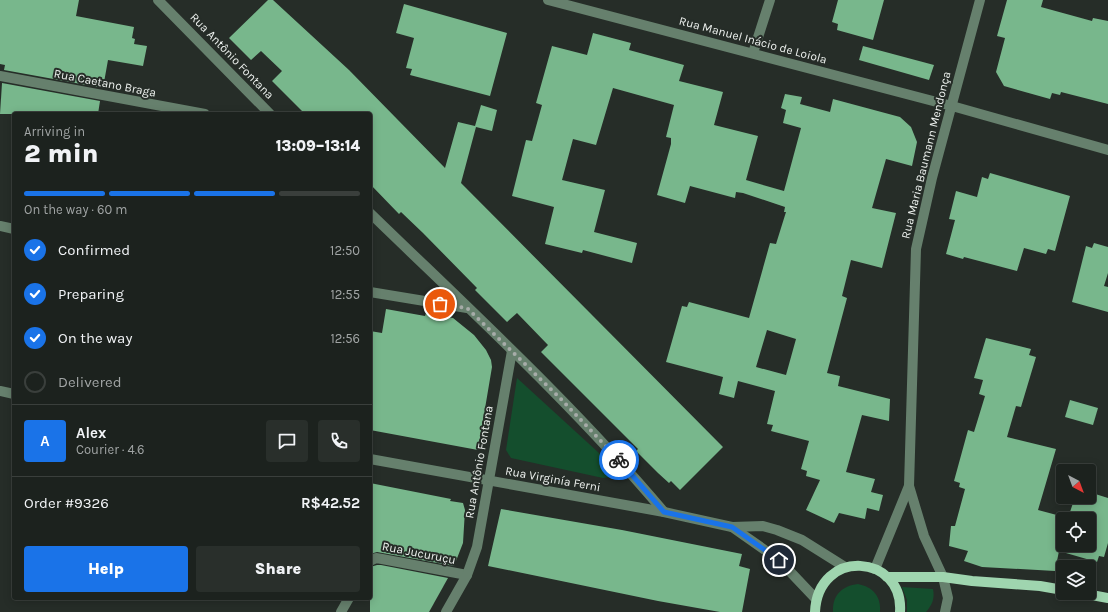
<!DOCTYPE html>
<meta charset="utf-8">
<style>
body{margin:0;font-family:Karla,sans-serif;background:#292f2b;color:#f1f3f6;height:100vh;display:flex;flex-direction:column;font-size:15px;white-space:nowrap}
*{box-sizing:border-box;margin:0}
p{font-size:13px;color:#a0a4a4}
.icon{flex:none;width:22px;height:22px;fill:none;stroke:currentColor;stroke-width:2;stroke-linecap:round;stroke-linejoin:round}
.map{position:relative;flex:1;overflow:hidden}
.panel{position:absolute;left:12px;top:112px;width:360px;height:488px;display:flex;flex-direction:column;background:#1c221e;border-radius:4px;box-shadow:0 2px 10px #0003,0 0 0 1px #3a3f3c}
.panel>*{flex:none}
.needle{width:26px;rotate:139deg}
.tools{position:absolute;left:1056px;top:464px;display:grid;gap:8px}
.tools a{display:grid;place-items:center;width:40px;height:40px;border-radius:4px;background:#1c221e;box-shadow:0 2px 10px #0003,0 0 0 1px #3a3f3c;font-size:20px}
.pin{position:absolute;display:grid;place-items:center;width:34px;height:34px;color:#fff;margin:-17px;border:2px solid #fff;border-radius:50%;box-shadow:0 1px 4px #0007}
.courier{position:absolute;display:grid;place-items:center;width:40px;height:40px;margin:-20px;border:3px solid #1a73e8;border-radius:50%;background:#fff;color:#222;box-shadow:0 1px 5px #0007}
.headline em{font-style:normal;font-weight:800}
.headline div{display:flex;flex-direction:column-reverse}
.headline{display:flex;align-items:center;justify-content:space-between;height:68px;padding:0 12px}
h1{font-size:26px;font-weight:800;line-height:30px}
.bar{display:grid;grid-template-columns:repeat(4,1fr);gap:6px 4px;align-content:center;height:48px;padding:0 12px}
.bar i{height:5px;border-radius:3px;background:#3a3f3c}
.bar .active{background:#1a73e8}
.bar p{grid-column:span 4}
.line{display:flex;align-items:center;gap:10px;padding:0 12px;border-top:1px solid #3a3f3c}
.line div{flex:1}
.round{display:grid;place-items:center;flex:none;width:42px;height:42px;border-radius:4px;background:#292f2b}
ol{padding:0 12px;list-style:none}
li{display:flex;align-items:center;gap:12px;height:44px}
li p{margin-inline-start:auto}
li .icon{padding:4px;border-radius:50%;background:#1a73e8;color:#fff;stroke-width:4}
li:last-child{color:#a0a4a4}
li i{width:22px;height:22px;border:2px solid #3a3f3c;border-radius:50%}
.action{display:flex;gap:8px;margin-top:auto;padding:8px 12px}
.action a{flex:1;height:46px;border-radius:4px;background:#1a73e8;color:#fff;font-size:16px;font-weight:800;line-height:46px;text-align:center}
.action a+a{background:#292f2b;color:#f1f3f6}
.map>svg:first-child{display:block}
</style>
<div class="map">
<svg width="1108" height="612" viewBox="0 0 1108 612">
<rect width="100%" height="100%" fill="#262d28"/>
<g fill="#144e2d">
<path d="M517,378L611,464L612,470L610,477L603,478L511,458L506,450Z"/>
<path d="M858,584C873,587 881,596 880,612H833C832,595 842,586 858,584Z"/>
<path d="M902,587L933,589C935,599 932,605 926,612H907V600Z"/>
</g>
<g fill="#78b78c" fill-rule="evenodd">
<path d="M0,0H79L76,16L134,27L132,38L135,39L134,44L147,46L143,66L108,60L103,88L4,70L5,65L0,64Z"/>
<path d="M268,0H273L349,70L445,168L458,122L475,126L481,105L497,110L492,131L476,127L461,183L723,447L680,490L671,481L669,483L658,473L636,451L638,449L541,352L548,345L517,313L507,322L475,290L477,288L423,233L401,212L399,214L370,184V114H305L272,81L282,71L261,51L251,60L229,38Z"/>
<path d="M838,0H884L873,40L837,30L838,24L832,22Z"/>
<path d="M1007,0H1043L1041,7L1092,21L1093,18L1108,21V104L1061,92L1060,95L1052,93L1050,99L1004,86L996,72L1005,38L997,36Z"/>
<path d="M404,4L507,33L490,96L410,75L412,69L406,68L414,38L396,33Z"/>
<path d="M593,33L631,43L629,50L684,65L679,81L723,92L714,125L758,136L746,180L784,191L801,128L783,123L786,110L781,108L785,94L802,97L800,104L830,112L833,99L900,117L911,127L917,142L912,166L886,159L872,208L896,213L882,268L851,260L842,296L847,298L827,373L840,376L838,386L890,399L889,421L862,415L846,472L875,479L871,492L883,495L879,511L867,508L865,519L839,513L834,523L806,510L820,480L806,476L807,471L801,469L809,441L771,431L773,425L767,424L775,391L738,381L734,398L719,394L723,377L666,362L682,306L687,307L689,302L749,318L770,243L776,244L786,212H784L785,207L743,193L736,192L735,198L690,186L685,203L657,195L671,144V138L666,137L674,105L613,88L596,145L573,139L562,180L605,190L594,232L637,243L632,263L583,250L582,253L545,244L554,207L512,196L526,140L532,141L542,105L536,103L552,46L587,55ZM767,330L796,339L786,375L756,367Z"/>
<path d="M863,46L934,65L929,80L859,60Z"/>
<path d="M2,83L100,101L98,114H0Z"/>
<path d="M990,173L1070,196L1055,251L1048,249L1046,254L1024,248L1017,271L964,257L963,259L946,254L955,220L949,219L956,191L977,197L982,177L988,179Z"/>
<path d="M1094,243L1108,247V273L1104,286L1108,287V312L1072,302L1086,246L1092,248Z"/>
<path d="M386,309L425,316L426,313L453,318L474,335L486,350L491,360L492,367L478,450L370,430V331L382,333Z"/>
<path d="M986,338L1031,349L1029,355L1036,357L1021,407L1016,406L1007,437L1056,449L1038,510L1068,518L1075,497H1089V492L1108,498V543L1104,557L1099,556L1097,562L1059,551L1055,571L982,567L964,561L968,551L949,546L951,526H955L965,489L959,487L960,483L954,481L968,430L974,432L985,396L979,394L983,380L974,378ZM1063,519H1089V545H1063Z"/>
<path d="M1070,400L1098,408L1093,425L1065,417Z"/>
<path d="M370,483L451,499L450,501L463,503L465,510L463,543L454,566L377,552L370,554Z"/>
<path d="M501,509L622,530L742,554L739,566L750,569L742,612H720L658,601L488,566Z"/>
<path d="M377,565H381L448,578L429,612H370V567Z"/>
</g>
<g fill="none" stroke-linecap="round" stroke-linejoin="round">
<g stroke="#66806d" stroke-width="10">
<path d="M158,0L270,114"/>
<path d="M548,0L952,106L1108,150"/>
<path d="M753,53L770,0"/>
<path d="M0,76L205,114"/>
<path d="M370,213C470,310 574,405 664,512"/>
<path d="M0,226L14,229"/>
<path d="M370,292L467,308"/>
<path d="M0,391L14,394"/>
<path d="M370,459L664,512L732,527L763,526L777,530L802,540L845,567"/>
<path d="M732,527L779,560L816,599"/>
<path d="M370,561L376,558L382,559L467,575"/>
<path d="M875,569L909,486"/>
<path d="M341,612L349,598"/>
<path d="M446,612L467,575L477,547L512,351"/>
<path d="M945,612L948,598L943,577L924,536L909,486L916,249L932,178L980,0"/>
</g>
<g stroke="#9fd5af" stroke-width="10">
<path d="M887,577H943L972,581L1040,586L1063,590"/>
<path d="M1081,593L1108,598"/>
<path d="M815,612C818,547 904,554 900,612"/>
</g>
</g>
<g fill="none" stroke-linecap="round" stroke-linejoin="round">
<path stroke="#a7aca9" stroke-width="4" stroke-dasharray="0 7.2" d="M440,304L467,308L559,397L619,460"/>
<path stroke="#1a73e8" stroke-width="5" d="M619,460L664,512L732,527L779,560"/>
</g>
<g text-anchor="middle" dominant-baseline="central" stroke-width="4" stroke-linejoin="round" paint-order="stroke">
<g font-size="12" fill="#edf1ee" stroke="#262d28">
<text transform="translate(753 40) rotate(15)">Rua Manuel Inácio de Loiola</text>
<text transform="translate(232 56) rotate(46)">Rua Antônio Fontana</text>
<text transform="translate(105 83) rotate(11)">Rua Caetano Braga</text>
<text transform="translate(926 155) rotate(-76)">Rua Maria Baumann Mendonça</text>
<text transform="translate(479 462) rotate(-80)">Rua Antônio Fontana</text>
<text transform="translate(553 479) rotate(10)">Rua Virginía Ferni</text>
<text transform="translate(419 553) rotate(11)">Rua Jucuruçu</text>
</g>
</g>
</svg>
<div class="tools">
<a><svg class="needle" viewBox="-14 -14 28 28"><path d="M0-13l5 13h-10z" fill="#e53935"/><path d="M0 13l5-13h-10z" fill="#a0a4a4"/></svg></a>
<a><svg class="icon" aria-label="locate" viewBox="0 0 24 24"><circle cx="12" cy="12" r="6"/><path d="M12 2v4M12 18v4M2 12h4M18 12h4"/></svg></a>
<a><svg class="icon" aria-label="layers" viewBox="0 0 24 24"><path d="M12 4l9 5-9 5-9-5zM3 14l9 5 9-5"/></svg></a>
</div>
<div class="pin" style="left:440px;top:304px;background:#ea580c"><svg class="icon" aria-label="bag" viewBox="0 0 24 24"><path d="M5 8h14l-1 12H6zM9 8a3 3 0 0 1 6 0"/></svg></div>
<div class="pin" style="left:779px;top:560px;background:#1f2937"><svg class="icon" aria-label="home" viewBox="0 0 24 24"><path d="M3 11l9-7 9 7M6 9v11h12V9"/></svg></div>
<div class="courier" style="left:619px;top:460px"><svg class="icon" aria-label="bike" viewBox="0 0 24 24"><circle cx="6" cy="16" r="4"/><circle cx="18" cy="16" r="4"/><path d="M6 16l4-8h5l3 8M10 8l3 8H6M13 5h3"/></svg></div>
<section class="panel">
<div class="headline"><div><h1>2 min</h1><p>Arriving in</p></div><em>13:09–13:14</em></div>
<div class="bar"><i class="active"></i><i class="active"></i><i class="active"></i><i></i><p>On the way · 60 m</p></div>
<ol>
<li><svg class="icon" aria-label="check" viewBox="0 0 24 24"><path d="M5 12l5 5 9-10"/></svg>Confirmed<p>12:50</p></li>
<li><svg class="icon" aria-label="check" viewBox="0 0 24 24"><path d="M5 12l5 5 9-10"/></svg>Preparing<p>12:55</p></li>
<li><svg class="icon" aria-label="check" viewBox="0 0 24 24"><path d="M5 12l5 5 9-10"/></svg>On the way<p>12:56</p></li>
<li><i></i>Delivered</li>
</ol>
<div class="line" style="height:72px"><b class="round" style="background:#1a73e8;color:#fff">A</b><div><b>Alex</b><p>Courier · 4.6</p></div><a class="round"><svg class="icon" aria-label="chat" viewBox="0 0 24 24"><path d="M4 5h16v11H9l-5 4z"/></svg></a><a class="round"><svg class="icon" aria-label="phone" viewBox="0 0 24 24"><path d="M5 4h4l2 5-3 2q2 4 5 5l2-3 5 2v4C11 20 4 13 5 4z"/></svg></a></div>
<div class="line" style="height:52px"><div>Order #9326</div><b>R$42.52</b></div>
<div class="action"><a>Help</a><a>Share</a></div>
</section>
</div>
